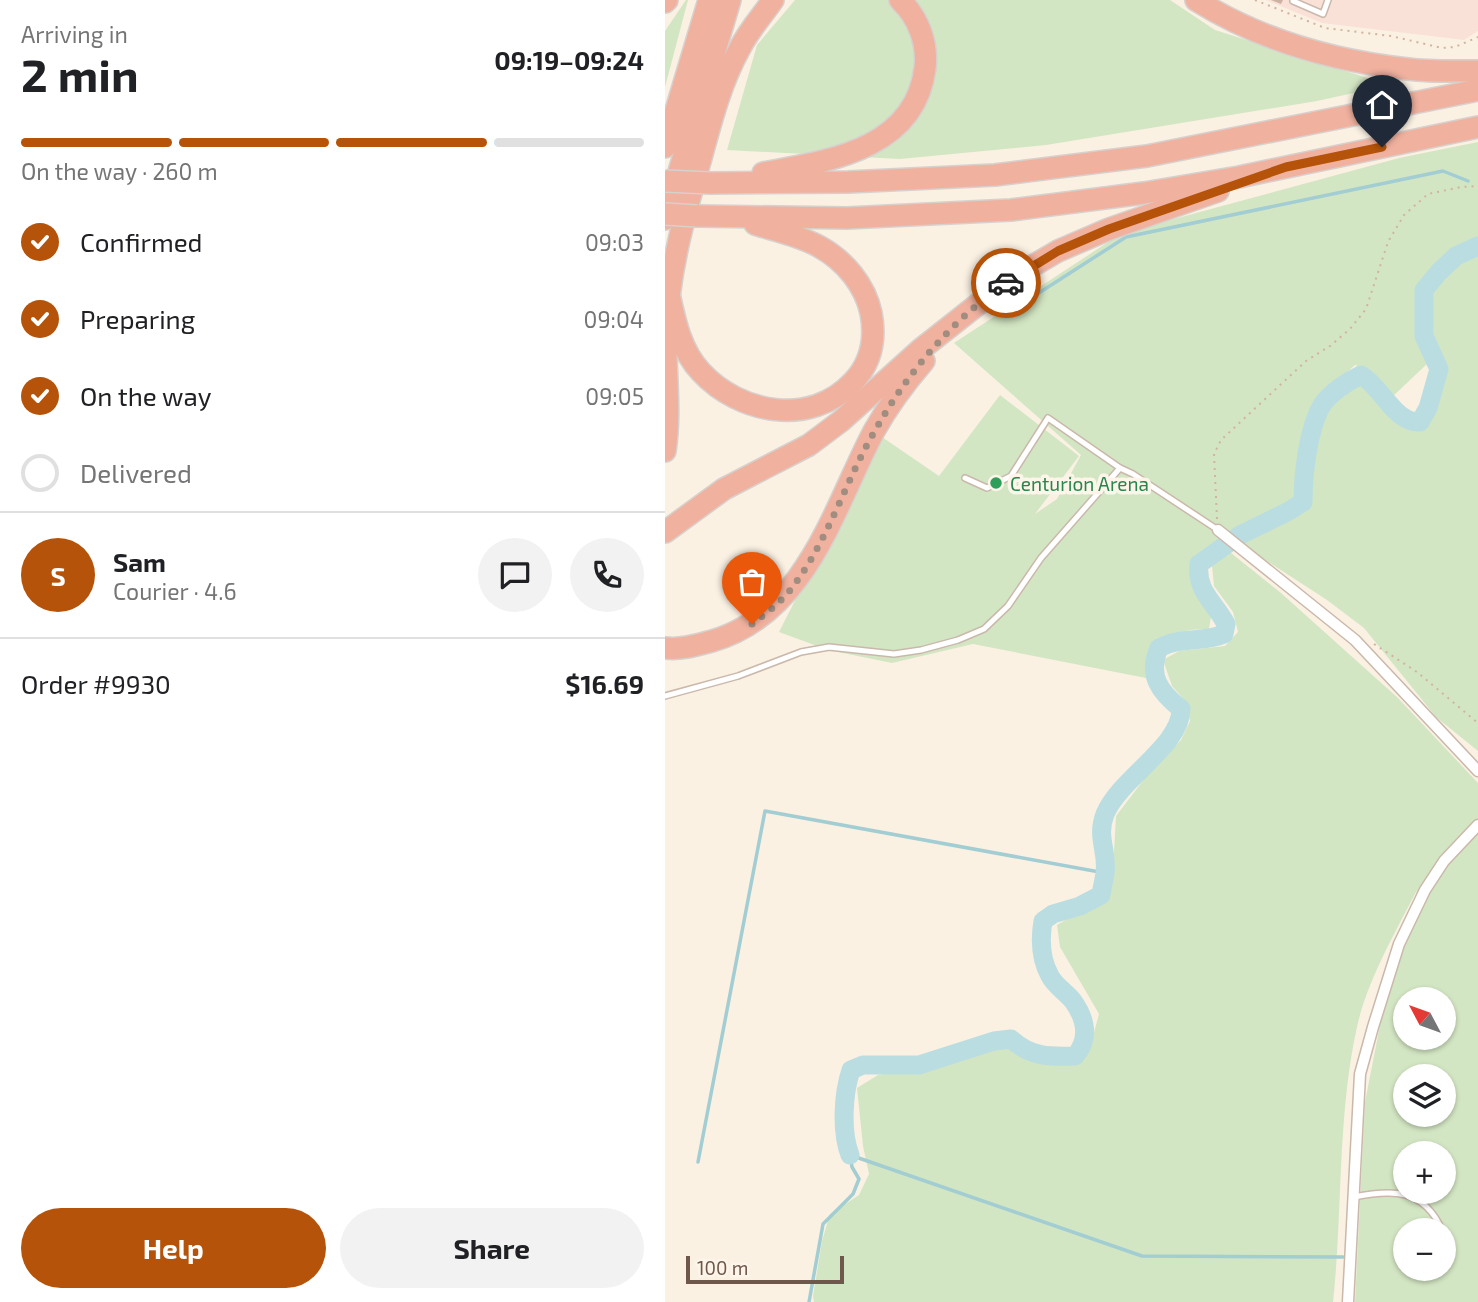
<!DOCTYPE html>
<meta charset="utf-8">
<style>
body{margin:0;font-family:"Exo 2",sans-serif;background:#f2f2f2;color:#202124;height:100vh;display:flex;flex-direction:column;font-size:26px;white-space:nowrap}
*{box-sizing:border-box;margin:0}
p{font-size:23px;color:#757577}
.icon{flex:none;width:38px;height:38px;fill:none;stroke:currentColor;stroke-width:2;stroke-linecap:round;stroke-linejoin:round}
.map{position:relative;flex:1;overflow:hidden}
.details{display:flex;flex-direction:column;background:#fff;width:665px}
.details>*{flex:none}
.needle{width:46px;rotate:311deg}
.controls{position:absolute;left:728px;top:987px;display:grid;gap:14px}
.controls a{display:grid;place-items:center;width:63px;height:63px;border-radius:50%;background:#fff;box-shadow:0 2px 5px #0004;font-size:35px}
.scale{position:absolute;left:21px;bottom:18px;width:158px;box-sizing:border-box;padding-left:7px;border:4px solid #70574b;border-top:0;font-size:19px;line-height:24px;white-space:nowrap;color:#70574b;-webkit-text-stroke:5px #fdf5e9;paint-order:stroke}
.pin{position:absolute;display:grid;place-items:center;width:60px;height:60px;color:#fff;margin:-72px -30px;border-radius:50% 50% 50% 0;rotate:-45deg;box-shadow:0 0 7px #0007}
.pin .icon{rotate:45deg}
.courier{position:absolute;display:grid;place-items:center;width:70px;height:70px;margin:-35px;border:5px solid #b45309;border-radius:50%;background:#fff;color:#222;box-shadow:0 2px 9px #0007}
.summary em{font-style:normal;font-weight:700}
.summary div{display:flex;flex-direction:column-reverse}
.summary{display:flex;align-items:center;justify-content:space-between;height:119px;padding:0 21px}
h1{font-size:46px;font-weight:700;line-height:52px}
.bar{display:grid;grid-template-columns:repeat(4,1fr);gap:10px 7px;align-content:center;height:84px;padding:0 21px}
.bar i{height:9px;border-radius:5px;background:#e0e0e0}
.bar .on{background:#b45309}
.bar p{grid-column:span 4}
.line{display:flex;align-items:center;gap:18px;padding:0 21px;border-top:2px solid #e0e0e0}
.line div{flex:1}
.round{display:grid;place-items:center;flex:none;width:74px;height:74px;border-radius:37px;background:#f2f2f2}
ol{padding:0 21px;list-style:none}
li{display:flex;align-items:center;gap:21px;height:77px}
li p{margin-inline-start:auto}
li .icon{padding:7px;border-radius:50%;background:#b45309;color:#fff;stroke-width:4}
li:last-child{color:#757577}
li i{width:38px;height:38px;border:4px solid #e0e0e0;border-radius:50%}
.cta{display:flex;gap:14px;margin-top:auto;padding:14px 21px}
.cta a{flex:1;height:80px;border-radius:42px;background:#b45309;color:#fff;font-size:28px;font-weight:700;line-height:80px;text-align:center}
.cta a+a{background:#f2f2f2;color:#202124}
main{display:flex;flex:1;min-height:0}
.map>svg:first-child{display:block}
</style>
<main>
<section class="details">
<div class="summary"><div><h1>2 min</h1><p>Arriving in</p></div><em>09:19–09:24</em></div>
<div class="bar"><i class="on"></i><i class="on"></i><i class="on"></i><i></i><p>On the way · 260 m</p></div>
<ol>
<li><svg class="icon" aria-label="check" viewBox="0 0 24 24"><path d="M5 12l5 5 9-10"/></svg>Confirmed<p>09:03</p></li>
<li><svg class="icon" aria-label="check" viewBox="0 0 24 24"><path d="M5 12l5 5 9-10"/></svg>Preparing<p>09:04</p></li>
<li><svg class="icon" aria-label="check" viewBox="0 0 24 24"><path d="M5 12l5 5 9-10"/></svg>On the way<p>09:05</p></li>
<li><i></i>Delivered</li>
</ol>
<div class="line" style="height:126px"><b class="round" style="background:#b45309;color:#fff">S</b><div><b>Sam</b><p>Courier · 4.6</p></div><a class="round"><svg class="icon" aria-label="chat" viewBox="0 0 24 24"><path d="M4 5h16v11H9l-5 4z"/></svg></a><a class="round"><svg class="icon" aria-label="phone" viewBox="0 0 24 24"><path d="M5 4h4l2 5-3 2q2 4 5 5l2-3 5 2v4C11 20 4 13 5 4z"/></svg></a></div>
<div class="line" style="height:91px"><div>Order #9930</div><b>$16.69</b></div>
<div class="cta"><a>Help</a><a>Share</a></div>
</section>
<div class="map">
<svg width="813" height="1302" viewBox="0 0 813 1302">
<rect width="100%" height="100%" fill="#faf1e3"/>
<path fill="#fae1d8" d="M601,0H813V31L799,40L657,23Z"/>
<g fill="#d3e6c3" fill-rule="evenodd">
<path d="M21,0H23L0,87V31Z"/>
<path d="M130,0H505L550,30L725,85L652,101L381,145L235,159L62,150L92,45Z"/>
<path d="M813,142V239L797,247L769,267L753,288V338L763,363L726,398L706,371L690,365C679,376 661,386 653,399C636,424 630,467 631,496L591,522L567,533L531,558C525,583 530,593 547,611L544,629C521,629 505,633 485,645L483,659L486,679L308,644L227,663L163,650L114,632L214,435L274,476L335,395L414,456L370,514L392,499L416,455L289,343L457,233L734,158Z"/>
<path d="M813,250V751L771,717L699,628L662,600L571,541C595,526 622,519 645,503C642,457 646,396 698,380L742,428L757,426L768,410L775,391L779,366L763,334V292L767,283L795,260Z"/>
<path d="M561,549L616,593L733,698L813,783V1302H690L700,1102L717,1015L739,949L752,890C731,931 702,981 692,1027C672,1117 678,1210 668,1302H149L148,1296L157,1241L165,1214L194,1195L204,1174L198,1146L192,1088L213,1075L249,1069L332,1043L377,1060L412,1063L427,1040L434,1014L395,947L392,925L421,908L447,886L451,816L483,774L516,740L525,721L523,704L507,686L498,660L514,651L560,646L573,632L568,612L549,586L547,566ZM740,999H779V1038H740ZM740,1076H779V1115H740ZM740,1153H779V1192H740ZM740,1230H779V1269H740Z"/>
</g>
<g fill="none" stroke-linecap="round" stroke-linejoin="round">
<g stroke="#a1cdd3" stroke-width="3.5">
<path d="M366,298L461,237L778,171L803,181"/>
<path d="M33,1162L100,811L440,873"/>
<path d="M144,1302L158,1224L188,1194L194,1179L187,1167L185,1155L477,1256L678,1257"/>
</g>
<path stroke="#badde2" stroke-width="19" d="M185,1155C176,1132 178,1094 186,1070L198,1065H254L329,1041L346,1039C366,1057 384,1057 410,1056C425,1039 421,1019 408,1001C401,992 390,986 385,976C376,960 375,939 378,921L388,914L415,906L436,895C437,888 439,880 440,873C443,850 431,838 440,814C455,778 516,746 516,709C495,692 482,676 494,648C516,636 538,643 559,634L561,624C549,601 531,592 534,564L575,535L624,511L638,502C638,475 643,429 657,405C665,393 683,381 696,375C717,387 729,423 755,422L763,408L774,369L759,336V290L774,272L791,256L813,246"/>
<defs>
<g id="service">
<path d="M628,1L658,14L663,0"/>
<path d="M300,478L322,488L346,476L383,418L455,468"/>
<path d="M0,696L73,676L136,652L164,647L229,654L256,650L293,640L319,629L343,606L376,558L455,468L468,474L553,530"/>
<path d="M689,1197C728,1189 759,1189 777,1230"/>
<path d="M779,1239L783,1259"/>
</g>
<g id="minor">
<path d="M553,530L690,640L813,771"/>
<path d="M683,1302L695,1074L708,1027L734,944L760,890L779,861L813,825"/>
</g>
<g id="motorway">
<path d="M531,0C595,40 669,61 743,69C766,72 790,71 813,71"/>
<path d="M0,2L2,0"/>
<path d="M0,147L44,0"/>
<path d="M98,173C163,161 250,150 260,68C263,43 253,17 235,0"/>
<path d="M45,183L183,182L330,175L482,156L813,90"/>
<path d="M32,216L182,218L346,210L479,193L574,177L813,127"/>
<path d="M0,219L65,0"/>
<path d="M4,294C10,322 16,351 36,372C75,414 146,427 188,382C206,363 211,339 206,313C200,285 180,261 155,247C136,236 111,231 90,224"/>
<path d="M0,451C6,411 0,375 1,335C3,273 19,217 36,158C46,121 56,82 75,48C84,30 97,16 108,0"/>
<path d="M0,532L59,489L144,445L176,421L255,350L331,290L359,271L393,251L444,229L553,191"/>
<path d="M0,648C16,650 32,645 47,641C142,613 168,509 209,431C223,406 240,383 259,361"/>
</g>
</defs>
<use href="#service" stroke="#cab8ab" stroke-width="8"/>
<use href="#minor" stroke="#cab8ab" stroke-width="13"/>
<use href="#motorway" stroke="#d7d0cd" stroke-width="24"/>
<g stroke="#d2b2a1" stroke-width="2" stroke-dasharray="2 5" stroke-linecap="butt">
<path d="M590,0L660,28L726,36L777,48L790,47L813,37"/>
<path d="M552,519L549,454L556,440L641,361L665,346L685,329L701,309L723,242L739,215L763,194L796,187L813,186"/>
<path d="M709,644L752,672L813,723"/>
</g>
<use href="#service" stroke="#fff" stroke-width="5"/>
<use href="#minor" stroke="#fff" stroke-width="10"/>
<use href="#motorway" stroke="#f0b19f" stroke-width="21"/>
<defs>
<g id="motorway-bridge">
<path d="M0,181L45,183"/>
<path d="M0,214L32,216"/>
</g>
</defs>
<use href="#motorway-bridge" stroke="#d7d0cd" stroke-width="24" stroke-linecap="butt"/>
<use href="#motorway-bridge" stroke="#f0b19f" stroke-width="21"/>
</g>
<path fill="#ccb2a3" d="M606,0H618L616,4Z"/>
<g fill="none" stroke-linecap="round" stroke-linejoin="round">
<path stroke="#a08d80" stroke-width="7" stroke-dasharray="0 12.6" d="M87,624C100,614 115,603 126,589C164,540 180,481 211,429C243,372 287,320 341,283"/>
<path stroke="#b45309" stroke-width="9" d="M341,283L393,251L444,229L621,167L717,147"/>
</g>
<circle fill="#2e9e5b" stroke="#fdf5e9" stroke-width="2.5" cx="331" cy="483" r="7"/>
<g text-anchor="middle" dominant-baseline="central" stroke-width="7" stroke-linejoin="round" paint-order="stroke">
<g font-size="19" fill="#27864d" stroke="#fdf5e9" text-anchor="start">
<text x="345" y="483">Centurion Arena</text>
</g>
</g>
</svg>
<div class="controls">
<a><svg class="needle" viewBox="-14 -14 28 28"><path d="M0-13l5 13h-10z" fill="#e53935"/><path d="M0 13l5-13h-10z" fill="#757577"/></svg></a>
<a><svg class="icon" aria-label="layers" viewBox="0 0 24 24"><path d="M12 4l9 5-9 5-9-5zM3 14l9 5 9-5"/></svg></a>
<a>+</a>
<a>−</a>
</div>
<div class="scale">100 m</div>
<div class="pin" style="left:87px;top:624px;background:#ea580c"><svg class="icon" aria-label="bag" viewBox="0 0 24 24"><path d="M5 8h14l-1 12H6zM9 8a3 3 0 0 1 6 0"/></svg></div>
<div class="pin" style="left:717px;top:147px;background:#1f2937"><svg class="icon" aria-label="home" viewBox="0 0 24 24"><path d="M3 11l9-7 9 7M6 9v11h12V9"/></svg></div>
<div class="courier" style="left:341px;top:283px"><svg class="icon" aria-label="car" viewBox="0 0 24 24"><path d="M5 17H2v-5l4-1 3-4h7l3 4 3 1v5h-3M9 17h6M6 11h13"/><circle cx="7" cy="17" r="2"/><circle cx="17" cy="17" r="2"/></svg></div>
</div>
</main>
